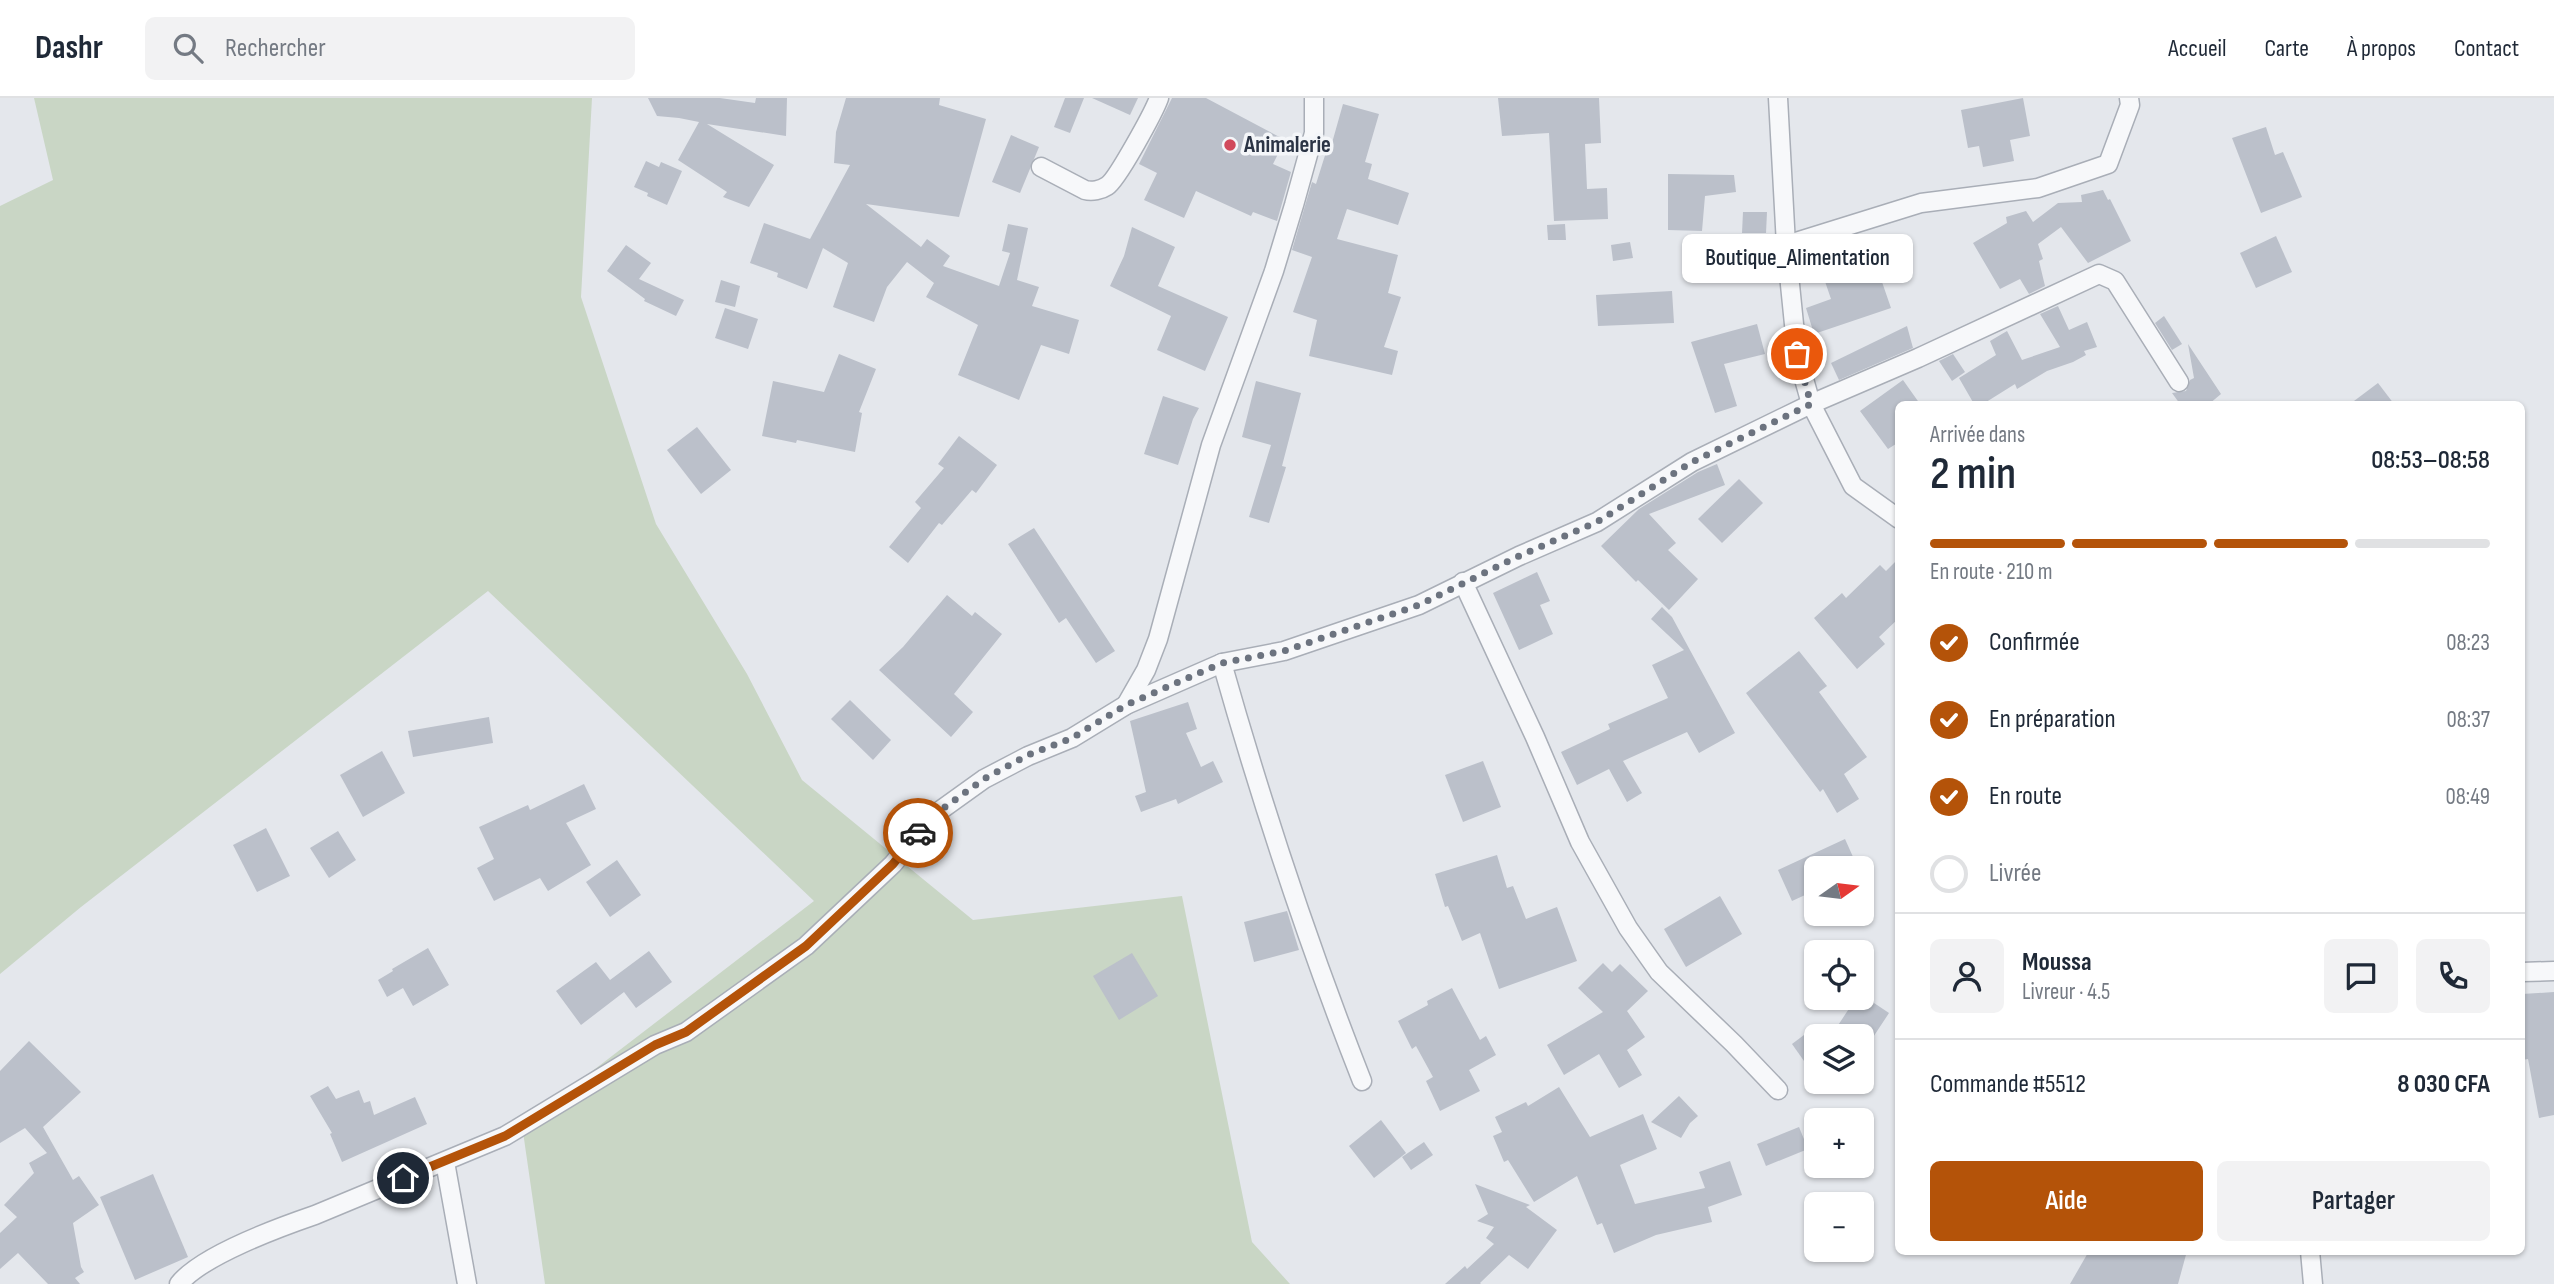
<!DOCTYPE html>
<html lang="fr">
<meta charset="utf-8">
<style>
body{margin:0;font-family:"Sofia Sans Condensed",sans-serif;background:#f2f2f3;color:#1f2937;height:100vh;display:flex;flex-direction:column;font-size:26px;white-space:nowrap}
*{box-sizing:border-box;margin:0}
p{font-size:23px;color:#747a83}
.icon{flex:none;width:38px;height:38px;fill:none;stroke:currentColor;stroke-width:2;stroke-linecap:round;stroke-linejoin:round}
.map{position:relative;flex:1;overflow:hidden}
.sheet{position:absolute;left:1895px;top:303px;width:630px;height:854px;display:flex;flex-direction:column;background:#fff;border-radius:10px;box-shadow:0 2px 5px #0004}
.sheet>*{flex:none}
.needle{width:46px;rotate:76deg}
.tools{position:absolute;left:1804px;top:758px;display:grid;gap:14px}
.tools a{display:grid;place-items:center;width:70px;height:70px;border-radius:10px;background:#fff;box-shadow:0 2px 5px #0004;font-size:35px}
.pin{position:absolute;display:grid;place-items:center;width:60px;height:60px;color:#fff;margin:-30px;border:4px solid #fff;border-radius:50%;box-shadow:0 2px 7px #0007}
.courier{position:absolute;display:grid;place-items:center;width:70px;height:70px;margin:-35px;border:5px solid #b45309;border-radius:50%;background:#fff;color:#222;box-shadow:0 2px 9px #0007}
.bubble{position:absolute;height:49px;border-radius:10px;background:#fff;box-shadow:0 2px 5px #0004;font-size:23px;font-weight:600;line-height:49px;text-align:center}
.headline em{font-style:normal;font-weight:600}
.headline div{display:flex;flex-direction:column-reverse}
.headline{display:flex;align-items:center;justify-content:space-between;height:119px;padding:0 35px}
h1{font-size:46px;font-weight:600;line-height:52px}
.bar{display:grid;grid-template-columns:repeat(4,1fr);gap:10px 7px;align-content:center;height:84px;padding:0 35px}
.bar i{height:9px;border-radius:5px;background:#e0e1e3}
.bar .on{background:#b45309}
.bar p{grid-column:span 4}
.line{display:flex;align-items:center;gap:18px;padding:0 35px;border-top:2px solid #e0e1e3}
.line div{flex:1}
.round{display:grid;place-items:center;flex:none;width:74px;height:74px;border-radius:10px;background:#f2f2f3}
ol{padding:0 35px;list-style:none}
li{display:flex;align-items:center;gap:21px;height:77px}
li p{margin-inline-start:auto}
li .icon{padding:7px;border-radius:50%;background:#b45309;color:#fff;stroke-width:4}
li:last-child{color:#747a83}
li i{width:38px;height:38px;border:4px solid #e0e1e3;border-radius:50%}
.cta{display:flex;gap:14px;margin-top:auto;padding:14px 35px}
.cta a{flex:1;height:80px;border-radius:10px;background:#b45309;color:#fff;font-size:28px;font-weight:600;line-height:80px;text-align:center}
.cta a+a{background:#f2f2f3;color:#1f2937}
header{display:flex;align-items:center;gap:42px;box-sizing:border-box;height:98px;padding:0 35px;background:#fff;border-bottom:2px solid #e0e1e3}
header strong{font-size:33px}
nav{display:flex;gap:38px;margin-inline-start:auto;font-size:24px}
.search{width:490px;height:63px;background:#f2f2f3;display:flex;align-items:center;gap:18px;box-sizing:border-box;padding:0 24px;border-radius:10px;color:#747a83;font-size:26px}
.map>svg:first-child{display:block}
</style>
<header>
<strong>Dashr</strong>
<div class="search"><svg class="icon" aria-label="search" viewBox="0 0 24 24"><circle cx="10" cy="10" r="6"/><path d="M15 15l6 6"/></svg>Rechercher</div>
<nav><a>Accueil</a><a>Carte</a><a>À propos</a><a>Contact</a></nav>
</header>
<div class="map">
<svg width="2554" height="1186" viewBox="0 0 2554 1186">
<rect width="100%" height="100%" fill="#e4e7ec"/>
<path fill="#c9d6c5" d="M34,0H592L581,199L656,426L747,576L802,682L973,822L1182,798L1252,1144L1290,1186H545L522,1027L814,803L488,493L81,809L0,876V108L53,82Z"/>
<g fill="#bbc0ca">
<path d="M648,0H720L755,5L756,0H787L786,38L707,26L774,67L749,109L723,99L727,94L678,62L699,24L679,20L657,18Z"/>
<path d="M846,0H940L939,7L986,21L959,119L866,106L921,149L927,141L950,158L943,168L999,188L1010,155L1002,153L1008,126L1028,130L1017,182L1039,189L1032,208L1079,222L1069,256L1041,247L1019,302L958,277L978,227L926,199L934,185L907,164L887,189L874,224L833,209L848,165L823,150L807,191L777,179L778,175L750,165L764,125L810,141L850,67L834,65L836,34Z"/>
<path d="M1065,0H1084L1070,35L1054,29Z"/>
<path d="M1092,0H1138L1130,17Z"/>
<path d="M1172,0H1206L1285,42L1273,66L1291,74L1277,123L1253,114L1251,118L1196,93L1184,120L1144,102L1157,75L1139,66Z"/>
<path d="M1498,0H1599L1601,45L1585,46L1587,91L1607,90L1608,121L1554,123L1549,35L1502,38Z"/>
<path d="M2023,0L2030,38L2010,42L2014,63L1983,69L1979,48L1968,50L1961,12Z"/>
<path d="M1343,6L1379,16L1365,64L1372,66L1368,81L1409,95L1398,127L1347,111L1337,141L1398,157L1388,195L1401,199L1384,249L1398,253L1392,277L1309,258L1317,222L1293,214L1312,159L1292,152L1312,84L1316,86L1327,51L1330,52Z"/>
<path d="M2266,29L2275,57L2283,54L2302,99L2261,115L2232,40Z"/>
<path d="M1011,37L1039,49L1020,95L992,84Z"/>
<path d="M646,63L659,69L661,64L682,73L667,107L647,98L648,95L634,89Z"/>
<path d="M1668,76L1734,77L1736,94L1705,98L1702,133L1668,132Z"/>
<path d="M2103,92L2108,102L2110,101L2131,143L2088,165L2061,129L2038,146L2043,161L2039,163L2045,188L2029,196L2020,181L2000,191L1973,145L2007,125L2006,119L2026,113L2033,124L2058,105L2082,104L2081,97Z"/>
<path d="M1743,114H1767L1766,135H1742Z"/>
<path d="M1565,126L1566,142H1548L1547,127Z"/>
<path d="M1132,129L1175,149L1158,188L1228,219L1205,273L1157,252L1171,218L1110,188L1124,158Z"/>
<path d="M2276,138L2292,174L2256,190L2240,155Z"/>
<path d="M1630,144L1633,160L1613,163L1611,147Z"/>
<path d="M626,147L651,165L639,181L684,202L676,218L644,203L645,201L607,173Z"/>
<path d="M1865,147L1878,185L1882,184L1891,210L1814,236L1806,210L1831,201L1818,163Z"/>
<path d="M1711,159L1745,165L1742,182L1708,175Z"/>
<path d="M721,182L740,188L735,209L715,204Z"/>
<path d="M1672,193L1674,225L1598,228L1596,197Z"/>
<path d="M2058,208L2069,232L2087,224L2097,249L2084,253L2086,257L2073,264L2047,273L2017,291L2015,286L1983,306H1974L1959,280L1996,257L1990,243L2007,233L2022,262L2060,249L2040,216Z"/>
<path d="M725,210L758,221L748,251L715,240Z"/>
<path d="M2164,218L2182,246L2172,252L2155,225Z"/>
<path d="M1757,226L1765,256L1724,266L1737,308L1715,315L1691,244Z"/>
<path d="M1907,228L1913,250L1839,282L1831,265Z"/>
<path d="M2188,246L2221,296L2209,306H2180L2172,295L2186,293L2190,282L2194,280Z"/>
<path d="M839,256L876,271L859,314L862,315L855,354L797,342L796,345L762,338L773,283L824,294Z"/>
<path d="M1953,256L1965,274L1952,283L1939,263Z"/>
<path d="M1903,282L1920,306H1899V344L1888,351L1860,313Z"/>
<path d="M1256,283L1301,295L1282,368L1286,369L1269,425L1249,419L1271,347L1242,339Z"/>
<path d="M2378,285L2394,306H2350Z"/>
<path d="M1163,298L1199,310L1193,321L1178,367L1144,356Z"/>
<path d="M697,329L731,372L701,396L667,352Z"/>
<path d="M959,338L997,367L976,395L972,392L942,427L939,425L908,465L889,449L921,410L915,404L944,370L938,366Z"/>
<path d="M1717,366L1725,387L1649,416L1676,445L1668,452L1698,481L1669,512L1638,482L1636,484L1601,448L1639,411L1698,374Z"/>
<path d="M1739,381L1763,405L1722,445L1698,421Z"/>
<path d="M1034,430L1115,553L1096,565L1066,520L1059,525L1008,446Z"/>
<path d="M1899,460V520L1879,539L1885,546L1857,571L1814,520L1842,495L1846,500L1880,467L1886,473Z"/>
<path d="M1537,474L1550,503L1540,507L1553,536L1519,552L1493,495Z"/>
<path d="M947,497L972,518L975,514L1002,536L954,596L973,614L951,639L879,572L903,549Z"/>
<path d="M1662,509L1672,519L1735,635L1699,655L1687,634L1623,663L1642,695L1627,704L1609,671L1577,687L1561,654L1610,631L1608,626L1668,600L1652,567L1684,552L1651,521Z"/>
<path d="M1799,553L1827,588L1819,594L1867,659L1844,676L1859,701L1837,715L1823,691L1820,694L1746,595Z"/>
<path d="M850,602L891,642L873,662L831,621Z"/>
<path d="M1188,604L1197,631L1186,635L1201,669L1213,663L1223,684L1178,706L1176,701L1141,714L1135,698L1146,694L1130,623Z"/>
<path d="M489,619L493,645L413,659L408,633Z"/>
<path d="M382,653L405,695L363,719L340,677Z"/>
<path d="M1483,663L1501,709L1463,724L1445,677Z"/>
<path d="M584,686L596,711L566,725L591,767L548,793L540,780L494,803L477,770L494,761L479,729L528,707L530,712Z"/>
<path d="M266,730L290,778L257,794L233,747Z"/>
<path d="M338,733L356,762L329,780L310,750Z"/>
<path d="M1845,741L1858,770H1816V792L1792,803L1778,772Z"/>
<path d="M1497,757L1507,790L1513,788L1526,821L1557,809L1577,863L1499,891L1480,835L1462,843L1448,808L1445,809L1435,776Z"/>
<path d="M617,762L641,797L610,819L586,784Z"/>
<path d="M1720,798L1742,836L1686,869L1664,831Z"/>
<path d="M1287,813L1299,852L1254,864L1244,824Z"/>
<path d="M428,850L449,887L413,908L403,890L387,899L378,882L393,873L392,871Z"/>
<path d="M649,853L672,884L636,910L624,894L581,927L556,893L596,864L610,882Z"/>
<path d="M1132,855L1158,898L1119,922L1093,878Z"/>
<path d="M1603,865L1612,874L1620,866L1648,893L1627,913L1645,939L1627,952L1642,977L1619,990L1599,956L1564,977L1547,947L1603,914L1578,890Z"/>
<path d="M1452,890L1480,942L1486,938L1496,957L1469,972L1480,993L1440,1013L1426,983L1433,979L1416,948L1412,951L1398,923L1428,907L1427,903Z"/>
<path d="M2554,894V1017L2539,1020L2528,961L2522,962V896Z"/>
<path d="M1862,897L1889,915L1862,956V938H1831L1856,900H1862Z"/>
<path d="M1816,928V980L1792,946Z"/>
<path d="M29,943L81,994L43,1029L73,1082L79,1078L99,1107L73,1125L81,1169L84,1174L75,1180L80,1186H48L18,1155L0,1171V1135L17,1119L4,1107L34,1075L29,1065L47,1055L25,1030L0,1045V973Z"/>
<path d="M328,988L336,1001L359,992L364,1005L370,1003L374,1017L415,999L427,1026L342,1064L330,1036L332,1035L310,998Z"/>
<path d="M1559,989L1590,1039L1643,1016L1657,1051L1620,1067L1635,1106L1705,1090L1699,1074L1730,1063L1742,1097L1708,1109L1712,1124L1656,1137L1614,1155L1602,1125L1597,1127L1577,1078L1534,1104L1508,1062L1504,1064L1493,1038L1502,1034L1495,1019L1526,1004L1528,1008Z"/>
<path d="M1679,998L1698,1018L1690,1025L1681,1040L1651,1024Z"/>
<path d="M1381,1022L1406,1055L1374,1080L1349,1048Z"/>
<path d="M1799,1029L1808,1051L1766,1068L1757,1046Z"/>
<path d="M1424,1044L1433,1057L1411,1072L1402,1059Z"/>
<path d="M153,1076L188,1159L135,1182L100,1099Z"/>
<path d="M1475,1086L1530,1107L1526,1109L1557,1132L1528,1171L1509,1157L1480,1185L1481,1186H1445L1465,1168L1467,1171L1494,1146L1486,1140L1494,1129L1477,1123L1488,1116Z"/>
<path d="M2089,1153H2187L2178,1186H2070Z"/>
</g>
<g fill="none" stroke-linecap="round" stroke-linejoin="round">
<defs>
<g id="street">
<path d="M1778,0L1786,147L1797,256L1811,306L1853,388L1899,421"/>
<path d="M1041,69L1085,92C1092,94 1101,92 1107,88C1117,82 1154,14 1159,0"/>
<path d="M1786,147L1921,105L2038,90L2108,66L2130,7L2129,0"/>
<path d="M1463,484L1535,639L1580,744L1628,830L1659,874L1734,946L1778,992"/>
<path d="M1222,565C1262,706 1308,846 1362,983"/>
<path d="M1126,607L1146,572L1158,541L1211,347L1274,173L1294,107L1314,35V0"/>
<path d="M2522,874L2554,873"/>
<path d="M445,1064L467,1186"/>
<path d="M2310,1153L2313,1186"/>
<path d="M179,1186C201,1158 280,1129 315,1117L505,1038L655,947L686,934L806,848L893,766L931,719L984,681L1028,658L1072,640L1126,607L1222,565L1284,553L1419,507L1519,458L1597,424L1692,364L1811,306L1918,260L2099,176L2115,183L2179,284"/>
</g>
</defs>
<use href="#street" stroke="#a9aeb7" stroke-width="21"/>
<use href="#street" stroke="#f7f8fa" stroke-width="18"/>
</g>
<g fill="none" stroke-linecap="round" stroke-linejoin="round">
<path stroke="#6c737f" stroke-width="7" stroke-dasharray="0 12.6" d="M918,735L931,719L984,681L1028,657L1072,640L1126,607L1222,565L1284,553L1419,507L1519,458L1597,424L1692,364L1811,306L1797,256"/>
<path stroke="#b45309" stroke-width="9" d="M403,1080L505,1038L655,947L686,934L806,848L893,766L918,735"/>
</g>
<circle fill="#d1495b" stroke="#f4f6f9" stroke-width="2.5" cx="1230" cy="47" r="7"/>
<g text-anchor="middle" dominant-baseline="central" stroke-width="7" stroke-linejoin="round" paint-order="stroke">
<g font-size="23" font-weight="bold" fill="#2b3445" stroke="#f4f6f9" text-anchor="start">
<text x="1244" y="47">Animalerie</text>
</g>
</g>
</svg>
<div class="tools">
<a><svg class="needle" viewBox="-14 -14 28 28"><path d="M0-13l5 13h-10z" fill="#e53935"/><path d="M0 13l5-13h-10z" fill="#747a83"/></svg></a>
<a><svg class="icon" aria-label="locate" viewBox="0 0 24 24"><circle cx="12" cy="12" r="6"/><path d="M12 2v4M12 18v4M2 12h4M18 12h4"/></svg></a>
<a><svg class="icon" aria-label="layers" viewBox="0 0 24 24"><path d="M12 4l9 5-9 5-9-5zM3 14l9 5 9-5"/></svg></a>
<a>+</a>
<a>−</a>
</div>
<div class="pin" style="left:1797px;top:256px;background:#ea580c"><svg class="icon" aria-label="bag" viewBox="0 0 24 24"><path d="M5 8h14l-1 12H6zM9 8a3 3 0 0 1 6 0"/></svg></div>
<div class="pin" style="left:403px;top:1080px;background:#1f2937"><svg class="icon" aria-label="home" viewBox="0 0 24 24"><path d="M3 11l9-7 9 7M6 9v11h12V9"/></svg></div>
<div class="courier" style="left:918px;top:735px"><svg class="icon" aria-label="car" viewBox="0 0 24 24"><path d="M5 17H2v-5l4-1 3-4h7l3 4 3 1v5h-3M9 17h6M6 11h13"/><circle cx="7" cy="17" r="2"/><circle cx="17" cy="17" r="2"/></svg></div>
<div class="bubble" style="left:1682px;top:136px;width:231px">Boutique_Alimentation</div>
<section class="sheet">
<div class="headline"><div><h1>2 min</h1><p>Arrivée dans</p></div><em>08:53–08:58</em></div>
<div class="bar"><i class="on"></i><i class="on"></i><i class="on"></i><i></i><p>En route · 210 m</p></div>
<ol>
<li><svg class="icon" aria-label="check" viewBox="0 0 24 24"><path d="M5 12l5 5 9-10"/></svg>Confirmée<p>08:23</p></li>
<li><svg class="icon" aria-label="check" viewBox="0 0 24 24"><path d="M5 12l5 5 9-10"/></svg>En préparation<p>08:37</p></li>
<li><svg class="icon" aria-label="check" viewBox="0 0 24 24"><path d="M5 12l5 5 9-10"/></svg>En route<p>08:49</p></li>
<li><i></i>Livrée</li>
</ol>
<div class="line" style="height:126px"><a class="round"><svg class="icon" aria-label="person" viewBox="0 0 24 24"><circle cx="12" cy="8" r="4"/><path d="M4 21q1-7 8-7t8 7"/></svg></a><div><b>Moussa</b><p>Livreur · 4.5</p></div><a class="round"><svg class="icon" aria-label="chat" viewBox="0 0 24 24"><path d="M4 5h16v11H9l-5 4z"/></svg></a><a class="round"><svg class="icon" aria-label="phone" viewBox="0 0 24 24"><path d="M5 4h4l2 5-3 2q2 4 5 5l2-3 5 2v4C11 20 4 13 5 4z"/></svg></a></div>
<div class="line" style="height:91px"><div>Commande #5512</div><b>8 030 CFA</b></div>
<div class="cta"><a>Aide</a><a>Partager</a></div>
</section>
</div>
